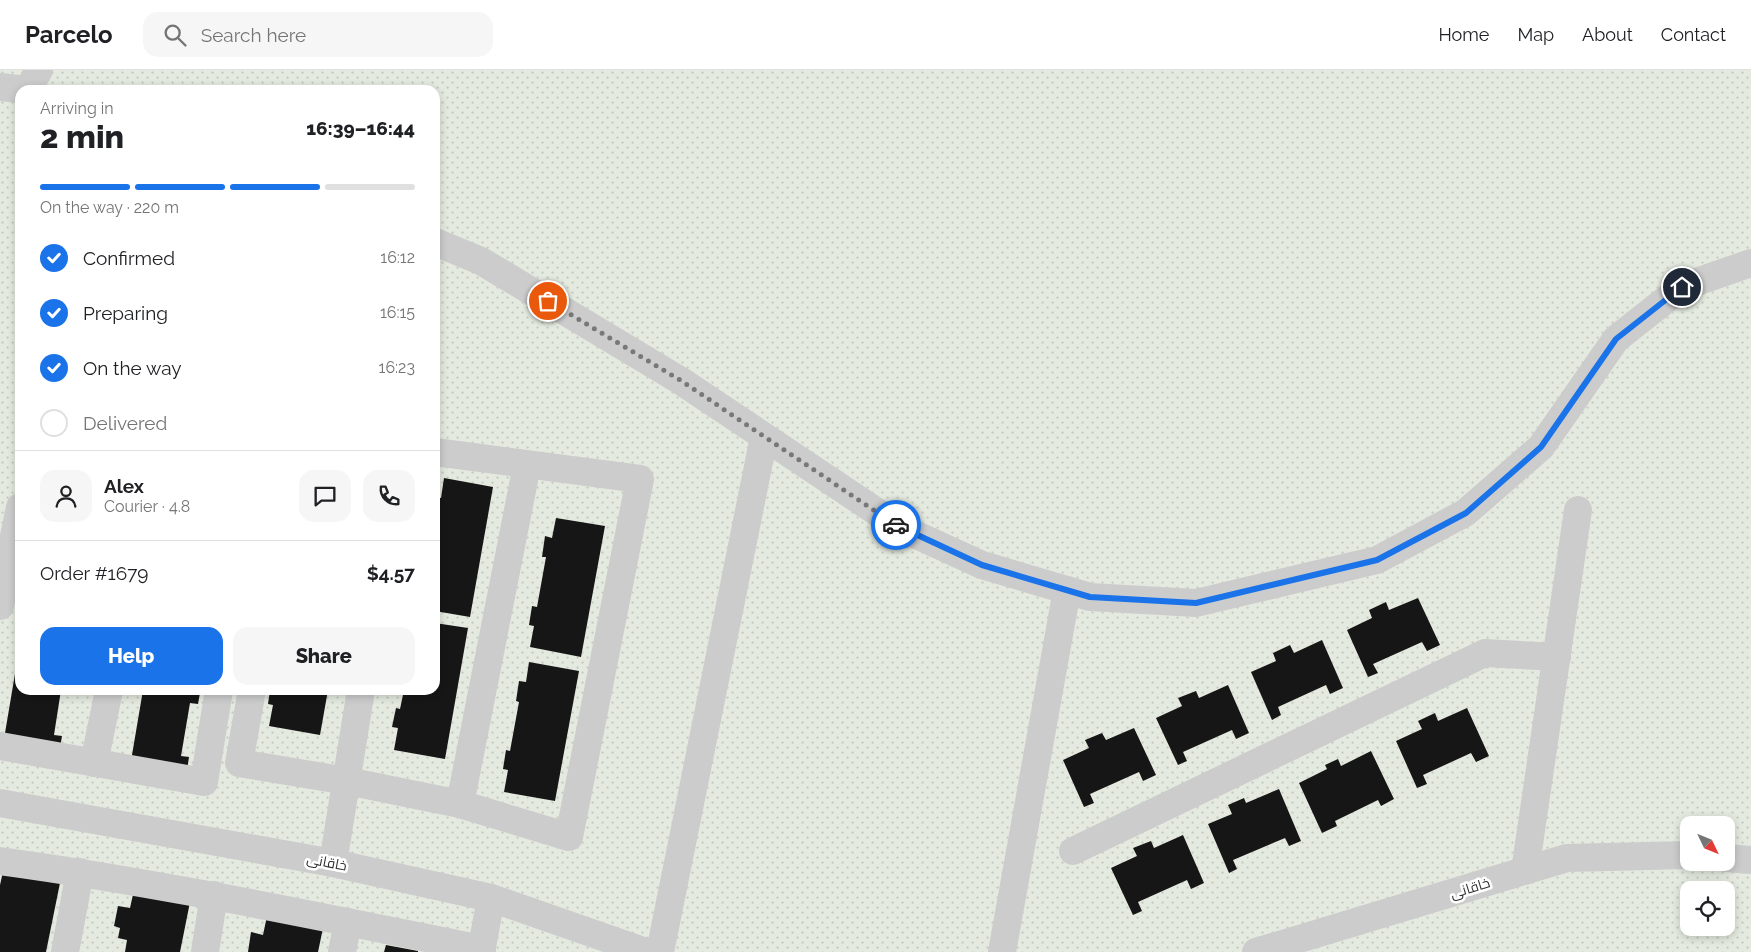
<!DOCTYPE html>
<meta charset="utf-8">
<style>
body{margin:0;font-family:Raleway,Cairo,sans-serif;background:#f6f6f6;color:#202124;height:100vh;display:flex;flex-direction:column;font-size:19px;white-space:nowrap}
*{box-sizing:border-box;margin:0}
p{font-size:16px;color:#757577}
.icon{flex:none;width:28px;height:28px;fill:none;stroke:currentColor;stroke-width:2;stroke-linecap:round;stroke-linejoin:round}
.map{position:relative;flex:1;overflow:hidden}
.panel{position:absolute;left:15px;top:15px;width:425px;height:610px;display:flex;flex-direction:column;background:#fff;border-radius:15px;box-shadow:0 2px 8px #0003}
.panel>*{flex:none}
.needle{width:32px;rotate:133deg}
.buttons{position:absolute;left:1680px;top:746px;display:grid;gap:10px}
.buttons a{display:grid;place-items:center;width:55px;height:55px;border-radius:10px;background:#fff;box-shadow:0 2px 8px #0003;font-size:25px}
.pin{position:absolute;display:grid;place-items:center;width:42px;height:42px;color:#fff;margin:-21px;border:2px solid #fff;border-radius:50%;box-shadow:0 1px 5px #0007}
.courier{position:absolute;display:grid;place-items:center;width:50px;height:50px;margin:-25px;border:4px solid #1a73e8;border-radius:50%;background:#fff;color:#222;box-shadow:0 1px 6px #0007}
.head em{font-style:normal;font-weight:800}
.head div{display:flex;flex-direction:column-reverse}
.head{display:flex;align-items:center;justify-content:space-between;height:85px;padding:0 25px}
h1{font-size:32px;font-weight:800;line-height:38px}
.bar{display:grid;grid-template-columns:repeat(4,1fr);gap:8px 5px;align-content:center;height:60px;padding:0 25px}
.bar i{height:6px;border-radius:4px;background:#e0e0e0}
.bar .on{background:#1a73e8}
.bar p{grid-column:span 4}
.line{display:flex;align-items:center;gap:12px;padding:0 25px;border-top:1px solid #e0e0e0}
.line div{flex:1}
.round{display:grid;place-items:center;flex:none;width:52px;height:52px;border-radius:15px;background:#f6f6f6}
ol{padding:0 25px;list-style:none}
li{display:flex;align-items:center;gap:15px;height:55px}
li p{margin-inline-start:auto}
li .icon{padding:5px;border-radius:50%;background:#1a73e8;color:#fff;stroke-width:4}
li:last-child{color:#757577}
li i{width:28px;height:28px;border:2px solid #e0e0e0;border-radius:50%}
.primary-button{display:flex;gap:10px;margin-top:auto;padding:10px 25px}
.primary-button a{flex:1;height:58px;border-radius:15px;background:#1a73e8;color:#fff;font-size:20px;font-weight:800;line-height:58px;text-align:center}
.primary-button a+a{background:#f6f6f6;color:#202124}
header{display:flex;align-items:center;gap:30px;box-sizing:border-box;height:70px;padding:0 25px;background:#fff;border-bottom:1px solid #e0e0e0}
header strong{font-size:24px}
nav{display:flex;gap:28px;margin-inline-start:auto;font-size:18px}
.search{width:350px;height:45px;background:#f6f6f6;display:flex;align-items:center;gap:12px;box-sizing:border-box;padding:0 18px;border-radius:15px;color:#757577;font-size:19px}
.map>svg:first-child{display:block}
</style>
<header>
<strong>Parcelo</strong>
<div class="search"><svg class="icon" aria-label="search" viewBox="0 0 24 24"><circle cx="10" cy="10" r="6"/><path d="M15 15l6 6"/></svg>Search here</div>
<nav><a>Home</a><a>Map</a><a>About</a><a>Contact</a></nav>
</header>
<div class="map">
<svg width="1751" height="882" viewBox="0 0 1751 882">
<defs>
<pattern id="park-dots" width="8" height="8" patternUnits="userSpaceOnUse" patternTransform="scale(1.25)"><rect width="8" height="8" fill="#e4eadf"/><path d="M2 2h.1M6 6h.1" fill="none" stroke="#c4c9c0" stroke-width="1.8" stroke-linecap="round"/></pattern>
</defs>
<rect width="100%" height="100%" fill="#fff"/>
<path fill="url(#park-dots)" fill-rule="evenodd" d="M0,0H1751V882H0ZM20,20H435V620H20ZM1689,755H1726V792H1689ZM1689,820H1726V858H1689Z"/>
<g fill="#161616">
<path d="M444,408L493,417L470,547L435,541V427L441,428Z"/>
<path d="M556,448L605,456L581,587L530,577L534,556L529,555L532,536L537,537L546,487H542L545,466L552,468Z"/>
<path d="M1418,528L1440,575L1427,581L1422,572L1373,594L1378,603L1368,607L1347,560L1372,548L1369,540L1386,532L1389,540Z"/>
<path d="M435,553L468,558L445,689L394,680L398,658L392,657L396,638L400,639L404,620H435Z"/>
<path d="M1322,570L1343,618L1330,624L1326,615L1278,637L1281,645L1272,650L1251,602L1276,591L1273,583L1290,575L1294,583Z"/>
<path d="M17,592L20,593V620H61L54,665L62,666L60,678L4,669Z"/>
<path d="M529,592L579,601L555,731L504,722L508,700L503,699L506,680L510,681L519,632L516,631L519,611L526,612Z"/>
<path d="M1228,615L1249,663L1236,669L1232,660L1183,682L1187,691L1178,695L1156,648L1182,636L1178,628L1196,621L1199,628Z"/>
<path d="M143,620H183L200,623L198,634L190,633L181,686L189,687L187,700L131,691Z"/>
<path d="M270,620H328L320,665L269,656L273,635L268,634Z"/>
<path d="M1467,638L1489,686L1476,692L1471,683L1423,705L1427,714L1417,718L1396,671L1422,659L1418,651L1435,643L1438,651Z"/>
<path d="M1134,658L1156,705L1143,711L1139,702L1090,724L1094,733L1084,737L1063,690L1089,678L1085,670L1102,663L1106,670Z"/>
<path d="M1371,681L1394,729L1381,736L1378,730L1335,751L1337,756L1322,763L1299,713L1327,699L1325,695L1338,689L1341,696Z"/>
<path d="M1279,719L1301,771L1289,776L1285,768L1233,790L1237,799L1229,803L1208,754L1232,744L1228,735L1244,728L1246,733Z"/>
<path d="M1183,765L1204,813L1191,819L1187,810L1138,832L1142,841L1133,845L1111,798L1137,786L1133,778L1151,771L1154,778Z"/>
<path d="M4,797L61,808L46,882H0V815Z"/>
<path d="M134,820L190,832L180,882H125L127,870L118,868L120,858L114,856L118,836L130,838Z"/>
<path d="M267,846L323,858L318,882H248L251,862L263,865Z"/>
<path d="M386,875L418,881V882H384Z"/>
</g>
<g fill="none" stroke-linecap="round" stroke-linejoin="round">
<g stroke="#ccc" stroke-width="28">
<path d="M0,17L28,20"/>
<path d="M28,20L39,0"/>
<path d="M435,172L481,191L681,311L901,458L982,495L1090,527L1196,533L1377,490L1465,443L1541,377L1616,269L1682,217L1751,193"/>
<path d="M0,536L20,437"/>
<path d="M252,620L239,693L347,711L460,734L569,767L640,409L435,382"/>
<path d="M0,676L204,712L219,620"/>
<path d="M94,693L109,620"/>
<path d="M0,733L333,793L491,828L646,882"/>
<path d="M460,734L527,395"/>
<path d="M1073,781L1485,583L1557,587"/>
<path d="M1726,788L1751,790"/>
<path d="M0,791C162,813 321,847 482,879"/>
<path d="M333,793L361,620"/>
<path d="M1525,801L1578,440"/>
<path d="M65,882L80,802"/>
<path d="M205,882L214,825"/>
<path d="M342,882L348,852"/>
<path d="M481,882L491,828"/>
<path d="M660,882L764,367"/>
<path d="M1002,882L1067,520"/>
<path d="M1256,882L1567,788L1689,785"/>
</g>
</g>
<g fill="none" stroke-linecap="round" stroke-linejoin="round">
<path stroke="#787878" stroke-width="5" stroke-dasharray="0 9" d="M548,231L680,310L896,455"/>
<path stroke="#1a73e8" stroke-width="6" d="M896,455L982,495L1090,527L1196,533L1377,490L1466,443L1541,377L1616,269L1682,217"/>
</g>
<g text-anchor="middle" dominant-baseline="central" stroke-width="5" stroke-linejoin="round" paint-order="stroke">
<g font-size="14" fill="#2f2f2f" stroke="#fff">
<text transform="translate(327 792) rotate(11)">خاقانی</text>
<text transform="translate(1470 818) rotate(-17)">خاقانی</text>
</g>
</g>
</svg>
<div class="buttons">
<a><svg class="needle" viewBox="-14 -14 28 28"><path d="M0-13l5 13h-10z" fill="#e53935"/><path d="M0 13l5-13h-10z" fill="#757577"/></svg></a>
<a><svg class="icon" aria-label="locate" viewBox="0 0 24 24"><circle cx="12" cy="12" r="6"/><path d="M12 2v4M12 18v4M2 12h4M18 12h4"/></svg></a>
</div>
<div class="pin" style="left:548px;top:231px;background:#ea580c"><svg class="icon" aria-label="bag" viewBox="0 0 24 24"><path d="M5 8h14l-1 12H6zM9 8a3 3 0 0 1 6 0"/></svg></div>
<div class="pin" style="left:1682px;top:217px;background:#1f2937"><svg class="icon" aria-label="home" viewBox="0 0 24 24"><path d="M3 11l9-7 9 7M6 9v11h12V9"/></svg></div>
<div class="courier" style="left:896px;top:455px"><svg class="icon" aria-label="car" viewBox="0 0 24 24"><path d="M5 17H2v-5l4-1 3-4h7l3 4 3 1v5h-3M9 17h6M6 11h13"/><circle cx="7" cy="17" r="2"/><circle cx="17" cy="17" r="2"/></svg></div>
<section class="panel">
<div class="head"><div><h1>2 min</h1><p>Arriving in</p></div><em>16:39–16:44</em></div>
<div class="bar"><i class="on"></i><i class="on"></i><i class="on"></i><i></i><p>On the way · 220 m</p></div>
<ol>
<li><svg class="icon" aria-label="check" viewBox="0 0 24 24"><path d="M5 12l5 5 9-10"/></svg>Confirmed<p>16:12</p></li>
<li><svg class="icon" aria-label="check" viewBox="0 0 24 24"><path d="M5 12l5 5 9-10"/></svg>Preparing<p>16:15</p></li>
<li><svg class="icon" aria-label="check" viewBox="0 0 24 24"><path d="M5 12l5 5 9-10"/></svg>On the way<p>16:23</p></li>
<li><i></i>Delivered</li>
</ol>
<div class="line" style="height:90px"><a class="round"><svg class="icon" aria-label="person" viewBox="0 0 24 24"><circle cx="12" cy="8" r="4"/><path d="M4 21q1-7 8-7t8 7"/></svg></a><div><b>Alex</b><p>Courier · 4.8</p></div><a class="round"><svg class="icon" aria-label="chat" viewBox="0 0 24 24"><path d="M4 5h16v11H9l-5 4z"/></svg></a><a class="round"><svg class="icon" aria-label="phone" viewBox="0 0 24 24"><path d="M5 4h4l2 5-3 2q2 4 5 5l2-3 5 2v4C11 20 4 13 5 4z"/></svg></a></div>
<div class="line" style="height:65px"><div>Order #1679</div><b>$4.57</b></div>
<div class="primary-button"><a>Help</a><a>Share</a></div>
</section>
</div>
